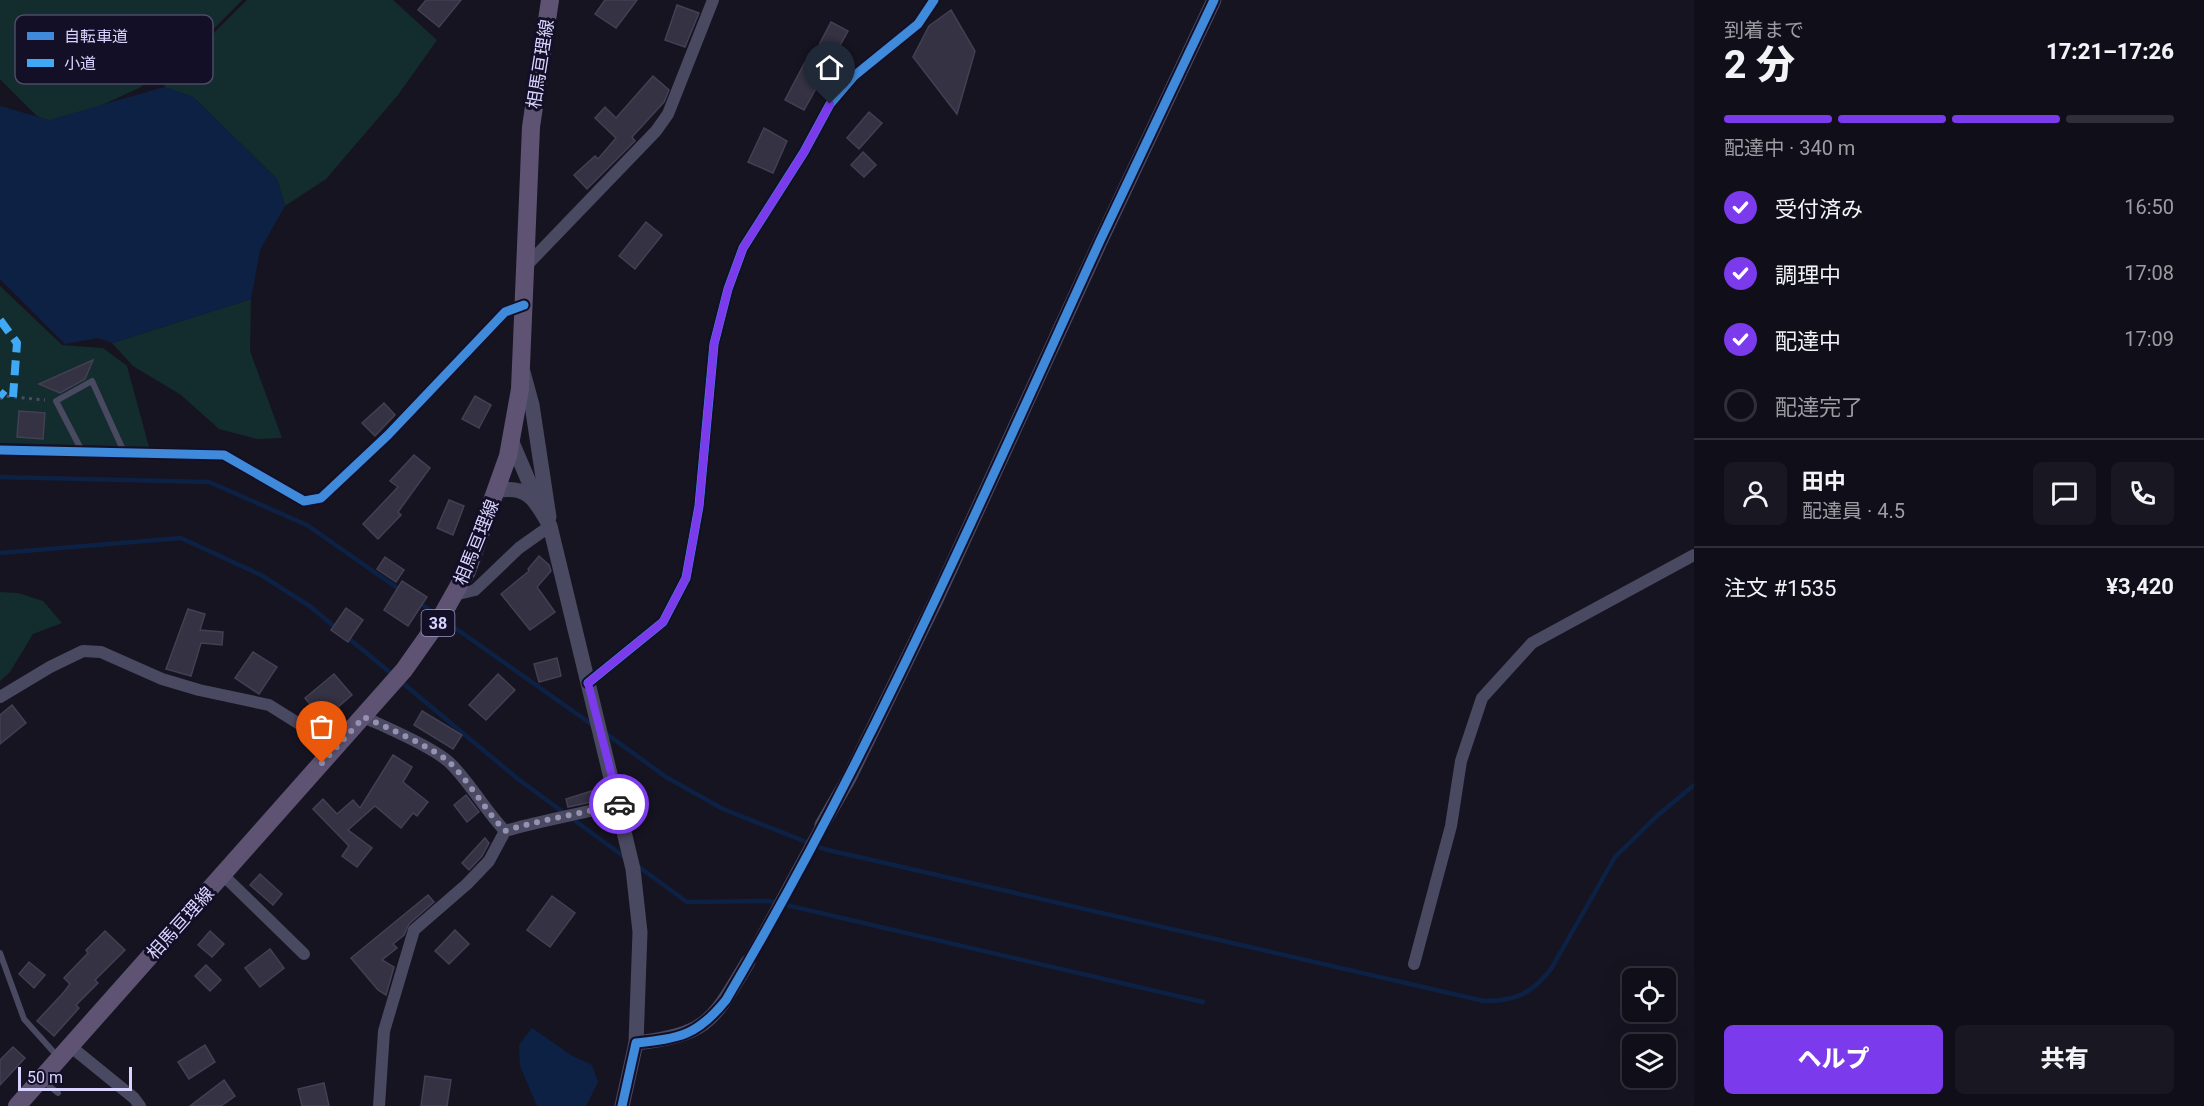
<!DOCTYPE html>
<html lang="ja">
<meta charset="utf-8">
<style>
body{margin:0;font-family:Roboto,"Noto Sans JP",sans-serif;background:#191822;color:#f1f3f6;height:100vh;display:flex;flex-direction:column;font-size:22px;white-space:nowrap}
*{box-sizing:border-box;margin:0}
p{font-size:20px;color:#9c9ca2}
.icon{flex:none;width:33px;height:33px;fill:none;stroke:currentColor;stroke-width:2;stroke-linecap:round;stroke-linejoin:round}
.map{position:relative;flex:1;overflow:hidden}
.sheet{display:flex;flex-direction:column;background:#100f19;width:510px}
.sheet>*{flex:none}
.buttons{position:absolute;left:1622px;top:968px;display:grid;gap:12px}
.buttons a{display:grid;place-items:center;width:54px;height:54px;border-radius:9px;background:#100f19;box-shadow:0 6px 24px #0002,0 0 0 2px #302f38;font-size:30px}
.scale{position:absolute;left:18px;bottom:15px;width:114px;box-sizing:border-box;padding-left:6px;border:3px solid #d9d4ff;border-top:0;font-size:16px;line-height:21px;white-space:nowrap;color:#d9d4ff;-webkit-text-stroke:4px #130f26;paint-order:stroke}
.pin{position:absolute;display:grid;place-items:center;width:51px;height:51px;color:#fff;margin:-62px -26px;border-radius:50% 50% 50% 0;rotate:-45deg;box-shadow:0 0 6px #0007}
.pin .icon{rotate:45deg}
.courier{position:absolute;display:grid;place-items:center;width:60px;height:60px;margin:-30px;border:4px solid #7c3aed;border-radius:50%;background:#fff;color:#222;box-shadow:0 2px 8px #0007}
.summary em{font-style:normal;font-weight:800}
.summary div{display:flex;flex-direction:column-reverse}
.summary{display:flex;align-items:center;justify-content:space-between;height:102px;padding:0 30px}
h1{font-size:39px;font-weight:800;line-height:45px}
.bar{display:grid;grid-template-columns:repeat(4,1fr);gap:9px 6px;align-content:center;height:72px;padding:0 30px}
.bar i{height:8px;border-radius:4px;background:#302f38}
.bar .selected{background:#7c3aed}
.bar p{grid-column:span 4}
.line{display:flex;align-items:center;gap:15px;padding:0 30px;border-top:2px solid #302f38}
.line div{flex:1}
.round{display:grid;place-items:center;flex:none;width:63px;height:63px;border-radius:9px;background:#191822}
ol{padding:0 30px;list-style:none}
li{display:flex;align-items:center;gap:18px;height:66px}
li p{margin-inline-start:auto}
li .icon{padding:6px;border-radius:50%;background:#7c3aed;color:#fff;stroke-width:4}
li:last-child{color:#9c9ca2}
li i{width:33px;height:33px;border:3px solid #302f38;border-radius:50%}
.primary-button{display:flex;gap:12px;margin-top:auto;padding:12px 30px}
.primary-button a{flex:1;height:69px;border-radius:9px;background:#7c3aed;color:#fff;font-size:24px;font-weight:800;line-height:69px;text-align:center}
.primary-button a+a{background:#191822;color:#f1f3f6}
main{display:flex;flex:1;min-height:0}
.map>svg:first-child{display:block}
</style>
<main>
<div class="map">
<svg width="1694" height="1106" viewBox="0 0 1694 1106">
<rect width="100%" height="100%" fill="#161421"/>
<g fill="#132c2d">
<path d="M0,0H242L195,48L139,88L59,125L37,116L0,79Z"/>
<path d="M247,0H393L437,40L398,95L326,179L285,206L277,179L193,97L164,87L173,67L202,45Z"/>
<path d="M0,286L62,345L103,348L127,366L149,447L0,443Z"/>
<path d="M251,299L250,351L282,438L257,439L219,429L181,395L133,366L112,343Z"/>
<path d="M0,592L18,593L43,601L62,623L33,634L10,672L0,681Z"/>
</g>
<g fill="#0d2144">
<path d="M164,87L193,97L277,179L285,206L260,250L251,299L112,343L98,338L65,344L0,279V106L49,120Z"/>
<path d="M532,1028L571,1055L592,1065L598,1082L586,1106H537L520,1066L519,1045Z"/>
</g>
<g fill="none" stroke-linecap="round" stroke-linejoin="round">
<g stroke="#0d2144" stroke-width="4.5">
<path d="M0,477L209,482L307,525L403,592"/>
<path d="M0,553L181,538L261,575L311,607L337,629"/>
<path d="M417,601L437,615"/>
<path d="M444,620L594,726"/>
<path d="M346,636L393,675"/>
<path d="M399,680L518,779L626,858"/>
<path d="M604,732L666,777L723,809L824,849L1484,1001C1516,1001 1531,994 1551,969L1615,857L1658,815L1694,785"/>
<path d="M635,864L687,902L769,901L1203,1002"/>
</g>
</g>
<g fill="#343243" stroke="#433f54" stroke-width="1.5">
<path d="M426,0H461L439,27L418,10Z"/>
<path d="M605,0H637L616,28L595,14Z"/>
<path d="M677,5L699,13L685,47L665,40Z"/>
<path d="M951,10L975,51L957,114L913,57L929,26Z"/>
<path d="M831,22L848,31L804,110L785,100L805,62L809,64Z"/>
<path d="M653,76L669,90L664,102L632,137L635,141L587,189L574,175L595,156L598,159L616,138L595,118L605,107L616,118Z"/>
<path d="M869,112L882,123L859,149L847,138Z"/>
<path d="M764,128L787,141L773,173L748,162Z"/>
<path d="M863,152L876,165L864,177L851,165Z"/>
<path d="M646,222L662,235L635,269L619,256Z"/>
<path d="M93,360L85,379L60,393L39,384Z"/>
<path d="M475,396L491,405L479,428L462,419Z"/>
<path d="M384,403L395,415L375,436L362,423Z"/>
<path d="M19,411L45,413L43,439L17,437Z"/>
<path d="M414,455L430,468L398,512L401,515L378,539L363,524L398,487L390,481Z"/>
<path d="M449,500L464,506L453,535L437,528Z"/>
<path d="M539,556L549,565L551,571L537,587L555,612L530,630L501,594L529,571L528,569Z"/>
<path d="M385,557L404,570L396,582L377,569Z"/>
<path d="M402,581L427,597L408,626L384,610Z"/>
<path d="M346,608L363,620L348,642L331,630Z"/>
<path d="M188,609L205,614L200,630L223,632L222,645L201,643L191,676L166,669Z"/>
<path d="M253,652L277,667L259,694L235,678Z"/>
<path d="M557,658L561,676L539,682L534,664Z"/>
<path d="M334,674L352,695L323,720L305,698Z"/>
<path d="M498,674L515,690L486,720L469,705Z"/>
<path d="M12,705L26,723L0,744V715Z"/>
<path d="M422,711L462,735L453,749L414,725Z"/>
<path d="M393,755L412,767L403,782L428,802L417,816L413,813L401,828L375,806L348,830L372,848L357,867L342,856L349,846L313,809L323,799L337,814L353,800L360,808Z"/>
<path d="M598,789L601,800L568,807L566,799Z"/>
<path d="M466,795L479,812L467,822L454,805Z"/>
<path d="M485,838L489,843L482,856L469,870L462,863Z"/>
<path d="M260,874L282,894L273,905L250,885Z"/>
<path d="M428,895L434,902L409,924L404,935L393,944L397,948L382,960L394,967L386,995L378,990L351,958Z"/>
<path d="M552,896L575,913L550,947L527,930Z"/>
<path d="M455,930L469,944L449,964L435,951Z"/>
<path d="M105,931L125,950L95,980L98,983L76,1005L79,1008L54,1036L37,1021L64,992L70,984L64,978L88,953L86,950Z"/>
<path d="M210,931L224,944L212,957L198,945Z"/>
<path d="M270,949L284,968L260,987L245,968Z"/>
<path d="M29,962L45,975L34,988L19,974Z"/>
<path d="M206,965L221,980L210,991L195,976Z"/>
<path d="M205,1045L215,1062L189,1079L178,1062Z"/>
<path d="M13,1047L25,1058L0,1085V1060Z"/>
<path d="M425,1076L451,1080L447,1106H421Z"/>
<path d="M224,1080L235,1096L221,1106H190Z"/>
<path d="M324,1083L329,1106H302L298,1089Z"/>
</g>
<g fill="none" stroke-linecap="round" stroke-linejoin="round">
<path stroke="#44505f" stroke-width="3" stroke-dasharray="3 4.5" stroke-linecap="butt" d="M0,399L5,396L45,400"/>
<g stroke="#4a4962" stroke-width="6">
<path d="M82,451L56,401L92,381L124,452"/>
<path d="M0,953L24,1019L59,1058"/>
<path d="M43,1081L58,1093"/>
</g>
<g stroke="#4a4962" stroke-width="12">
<path d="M527,265L656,131L668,114L713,0"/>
<path d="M0,450L224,455L304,501L321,498L388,435L505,312L524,305"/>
<path d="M454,595L475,590L519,548L550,526"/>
<path d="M588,683L663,622L686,578L699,506L714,344L728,289L743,248L804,152L830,104L854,76L918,24L934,0"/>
<path d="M0,697L50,667L83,651L101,652L162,679L199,690L269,705L336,747"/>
<path d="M364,717C385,727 438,749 453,766C472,786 486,811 505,831"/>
<path d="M223,875L304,954"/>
<path d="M748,962L822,825"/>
<path d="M1414,964L1451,826L1461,761L1482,698L1532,643L1694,555"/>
<path d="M70,1046L134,1098L140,1106"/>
<path d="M379,1106L384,1031L414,930L467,884L489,861L505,831C542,820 581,814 619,804"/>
</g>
<g stroke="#4a4962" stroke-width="15">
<path d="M523,372L532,405L549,517"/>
<path d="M511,440L538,503"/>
<path d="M496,491C529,484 536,502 550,526L633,869L640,932L636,1043"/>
<path d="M822,825L849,778L936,600L1100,242L1214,0"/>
<path d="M622,1106L636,1043C708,1034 712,1022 748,962"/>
</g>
<path stroke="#5e5373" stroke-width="18" d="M17,1106L404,670L440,619L467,571L508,456L520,389L531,127L550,0"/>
<g stroke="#3fa9f5" stroke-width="8" stroke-dasharray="15 8" stroke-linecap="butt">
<path d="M0,320L17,343L13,397"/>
<path d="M0,392L5,396"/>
</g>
<defs>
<g id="cycleway">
<path d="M0,450L224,455L304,501L321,498L388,435L505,312L524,305"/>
<path d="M588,683L663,622L686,578L699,506L714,344L728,289L743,248L804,152L830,104L854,76L918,24L934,0"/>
<path d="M622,1106L636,1043C680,1038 697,1036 726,1000C870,757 982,499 1099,243C1137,162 1176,81 1214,0"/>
</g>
</defs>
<use href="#cycleway" stroke="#130f26" stroke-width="13"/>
<use href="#cycleway" stroke="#408adc" stroke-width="9"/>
</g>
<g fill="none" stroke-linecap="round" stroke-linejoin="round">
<path stroke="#9591b1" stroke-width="6" stroke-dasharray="0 10.8" d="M322,763L364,717C385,727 438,749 453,766C472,786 486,811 505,831C542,819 581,814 619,804"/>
<path stroke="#7c3aed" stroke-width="8" d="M619,804L588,683L663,622L686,578L699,506L714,344L728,289L743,248L804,152L830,104"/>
</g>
<g text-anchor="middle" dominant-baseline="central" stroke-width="6" stroke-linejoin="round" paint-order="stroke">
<rect fill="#130f26" stroke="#9e99be" stroke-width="1.5" x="421.5" y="610" width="33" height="26" rx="4.5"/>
<g font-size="16" font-weight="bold" fill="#d9d4ff">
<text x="438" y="623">38</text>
</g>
<g font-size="18" fill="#d9d4ff" stroke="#130f26">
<text transform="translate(540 64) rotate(-81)">相馬亘理線</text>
<text transform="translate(476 542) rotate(-68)">相馬亘理線</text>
<text transform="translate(180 923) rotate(-48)">相馬亘理線</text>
</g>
</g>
<rect x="15" y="15" width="198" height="69" rx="9" fill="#130f26" stroke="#4e4a67" stroke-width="1.5"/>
<rect x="27" y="32" width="27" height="8" fill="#408adc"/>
<rect x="27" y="59" width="27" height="8" fill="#3fa9f5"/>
<g font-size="16" fill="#d9d4ff">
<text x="64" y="42">自転車道</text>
<text x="64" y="69">小道</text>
</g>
</svg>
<div class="buttons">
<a><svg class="icon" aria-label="locate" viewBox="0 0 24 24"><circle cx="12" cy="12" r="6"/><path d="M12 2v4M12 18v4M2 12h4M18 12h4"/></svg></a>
<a><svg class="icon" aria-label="layers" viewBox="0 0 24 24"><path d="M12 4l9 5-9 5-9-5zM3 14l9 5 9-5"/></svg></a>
</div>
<div class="scale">50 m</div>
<div class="pin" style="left:322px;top:763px;background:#ea580c"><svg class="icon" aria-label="bag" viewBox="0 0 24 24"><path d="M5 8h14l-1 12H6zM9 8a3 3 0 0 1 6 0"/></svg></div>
<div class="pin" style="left:830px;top:104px;background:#1f2937"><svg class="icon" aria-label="home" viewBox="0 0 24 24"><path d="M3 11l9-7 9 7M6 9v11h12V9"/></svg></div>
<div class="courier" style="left:619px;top:804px"><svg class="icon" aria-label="car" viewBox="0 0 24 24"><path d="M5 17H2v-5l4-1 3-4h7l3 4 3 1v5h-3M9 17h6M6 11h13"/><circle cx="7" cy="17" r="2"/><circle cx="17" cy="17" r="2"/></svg></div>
</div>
<section class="sheet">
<div class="summary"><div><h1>2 分</h1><p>到着まで</p></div><em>17:21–17:26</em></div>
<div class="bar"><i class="selected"></i><i class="selected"></i><i class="selected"></i><i></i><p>配達中 · 340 m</p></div>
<ol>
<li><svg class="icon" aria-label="check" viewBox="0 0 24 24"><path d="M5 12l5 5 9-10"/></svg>受付済み<p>16:50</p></li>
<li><svg class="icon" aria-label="check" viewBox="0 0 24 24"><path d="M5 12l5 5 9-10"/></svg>調理中<p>17:08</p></li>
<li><svg class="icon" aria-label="check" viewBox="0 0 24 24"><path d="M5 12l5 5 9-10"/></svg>配達中<p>17:09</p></li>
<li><i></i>配達完了</li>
</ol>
<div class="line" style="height:108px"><a class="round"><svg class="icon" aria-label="person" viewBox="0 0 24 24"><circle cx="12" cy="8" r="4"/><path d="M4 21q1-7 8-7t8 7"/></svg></a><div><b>田中</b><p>配達員 · 4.5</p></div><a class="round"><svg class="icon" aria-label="chat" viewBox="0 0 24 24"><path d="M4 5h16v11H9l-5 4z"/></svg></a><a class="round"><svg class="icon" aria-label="phone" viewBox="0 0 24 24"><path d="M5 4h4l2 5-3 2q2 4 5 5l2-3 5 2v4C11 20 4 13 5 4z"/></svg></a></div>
<div class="line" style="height:78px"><div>注文 #1535</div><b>¥3,420</b></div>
<div class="primary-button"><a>ヘルプ</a><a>共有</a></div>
</section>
</main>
